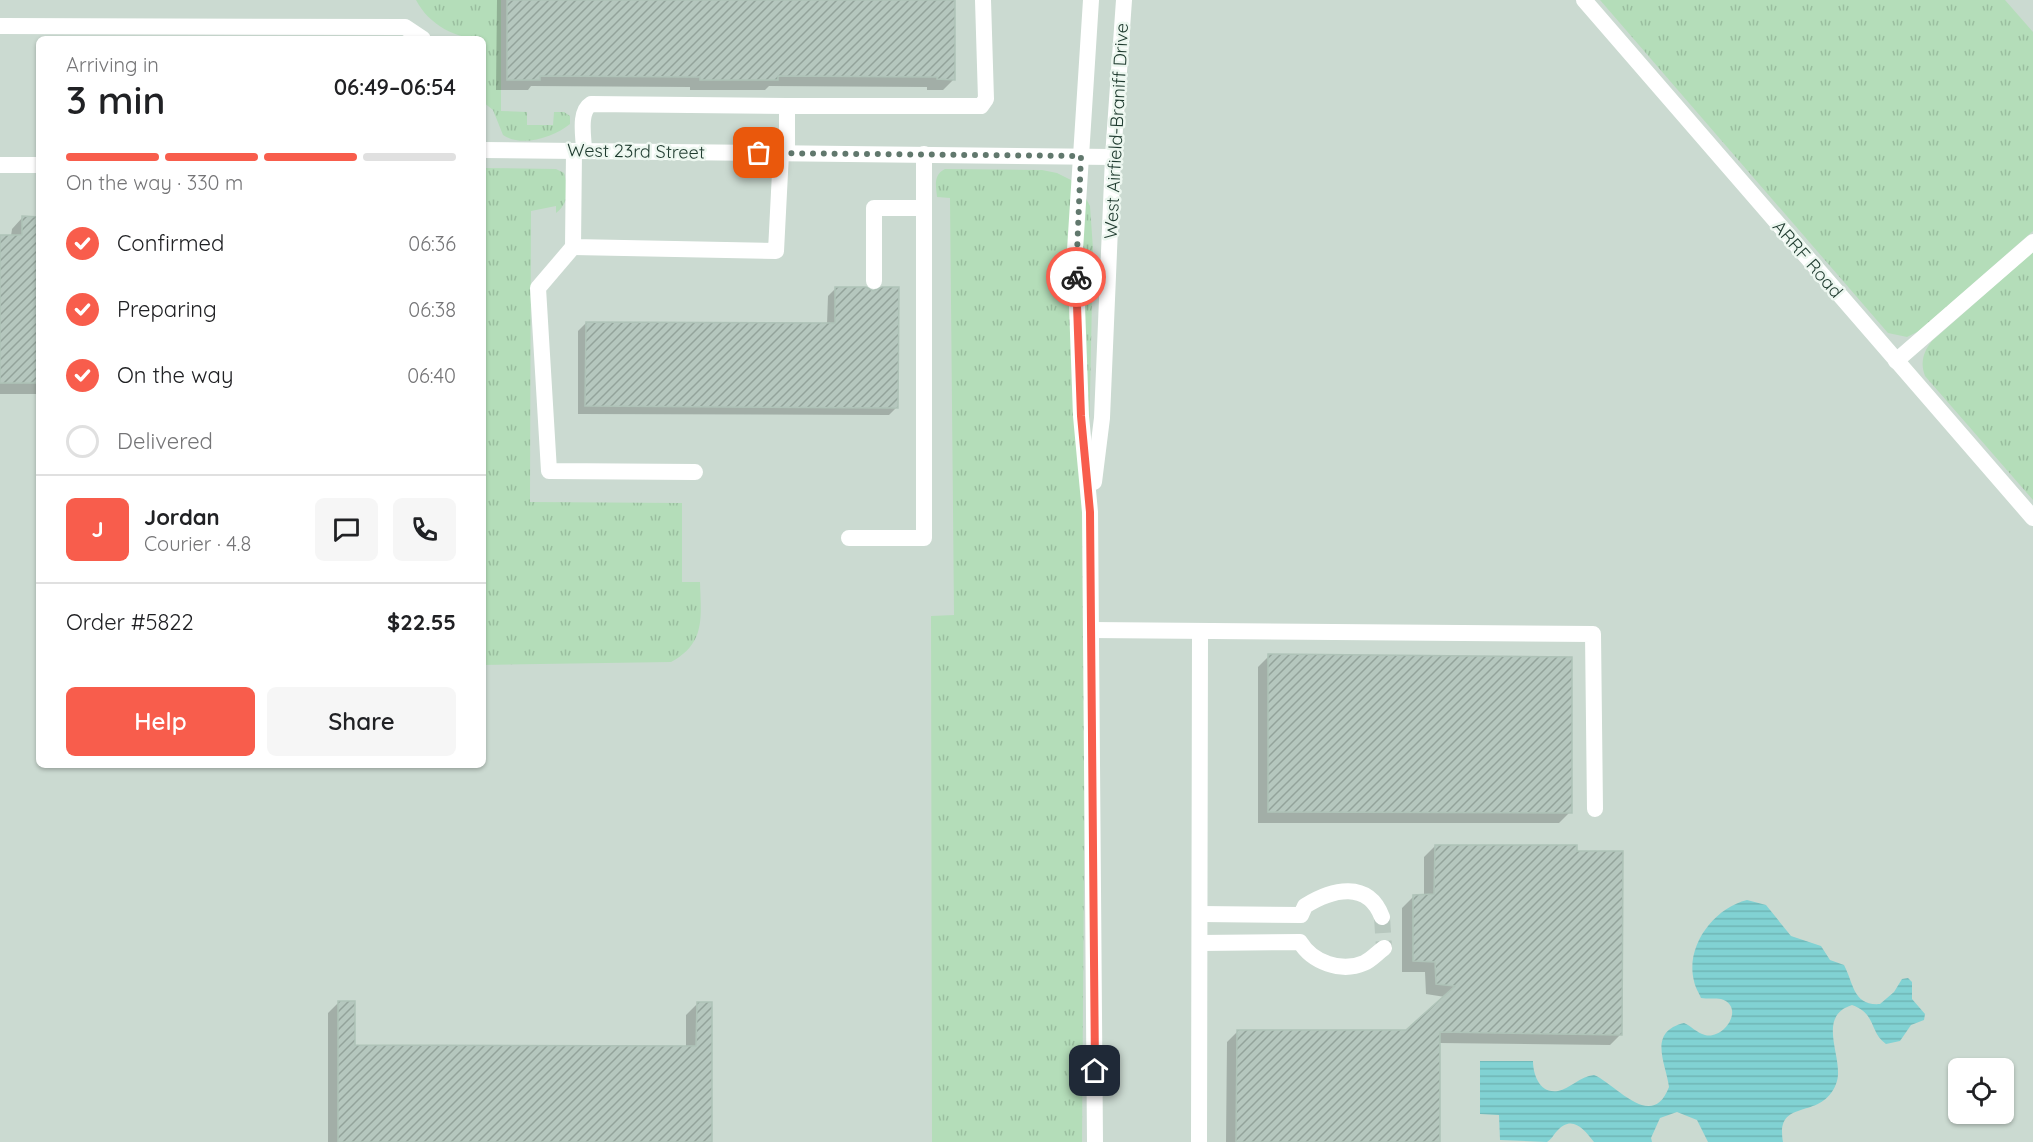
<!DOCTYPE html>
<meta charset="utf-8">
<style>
body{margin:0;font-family:Quicksand,sans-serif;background:#f6f6f6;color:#202124;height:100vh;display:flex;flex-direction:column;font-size:22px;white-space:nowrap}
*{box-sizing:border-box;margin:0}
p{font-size:20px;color:#757577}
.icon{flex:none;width:33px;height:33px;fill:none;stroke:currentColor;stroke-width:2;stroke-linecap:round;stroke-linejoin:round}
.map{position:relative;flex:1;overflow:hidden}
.side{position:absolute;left:36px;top:36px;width:450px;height:732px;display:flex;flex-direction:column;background:#fff;border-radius:9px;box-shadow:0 2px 4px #0004}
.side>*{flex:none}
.fabs{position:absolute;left:1948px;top:1058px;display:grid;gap:12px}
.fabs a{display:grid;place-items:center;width:66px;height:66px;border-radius:9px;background:#fff;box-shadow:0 2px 4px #0004;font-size:30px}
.pin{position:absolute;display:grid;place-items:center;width:51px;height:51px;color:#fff;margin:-26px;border-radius:12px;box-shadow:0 3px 9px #0006}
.courier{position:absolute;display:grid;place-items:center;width:60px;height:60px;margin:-30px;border:4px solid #f85d4c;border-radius:50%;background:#fff;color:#222;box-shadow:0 2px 8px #0007}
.head em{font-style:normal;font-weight:600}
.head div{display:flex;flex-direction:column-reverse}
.head{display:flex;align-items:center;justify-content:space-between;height:102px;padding:0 30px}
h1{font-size:39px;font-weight:600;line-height:45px}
.bar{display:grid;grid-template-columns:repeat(4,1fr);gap:9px 6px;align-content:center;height:72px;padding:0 30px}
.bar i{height:8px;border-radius:4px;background:#e0e0e0}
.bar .on{background:#f85d4c}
.bar p{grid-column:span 4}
.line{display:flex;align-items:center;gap:15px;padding:0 30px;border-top:2px solid #e0e0e0}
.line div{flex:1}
.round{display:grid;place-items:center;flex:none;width:63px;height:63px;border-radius:9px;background:#f6f6f6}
ol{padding:0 30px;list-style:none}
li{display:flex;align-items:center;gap:18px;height:66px}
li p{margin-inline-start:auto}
li .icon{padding:6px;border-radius:50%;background:#f85d4c;color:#fff;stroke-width:4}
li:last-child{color:#757577}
li i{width:33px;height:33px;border:3px solid #e0e0e0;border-radius:50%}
.action{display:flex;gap:12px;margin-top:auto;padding:12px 30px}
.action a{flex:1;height:69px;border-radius:9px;background:#f85d4c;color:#fff;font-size:24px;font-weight:600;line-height:69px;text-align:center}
.action a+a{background:#f6f6f6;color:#202124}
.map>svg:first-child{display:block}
</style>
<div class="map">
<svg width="2033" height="1142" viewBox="0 0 2033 1142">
<defs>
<pattern id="grass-tufts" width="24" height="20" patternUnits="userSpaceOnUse" patternTransform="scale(1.5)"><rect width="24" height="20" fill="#b4ddb9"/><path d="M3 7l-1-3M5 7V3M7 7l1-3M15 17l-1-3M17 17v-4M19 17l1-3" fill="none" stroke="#9abe9f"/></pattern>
<pattern id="water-rules" width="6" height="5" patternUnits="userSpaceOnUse" patternTransform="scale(1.5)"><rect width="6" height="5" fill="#81d2d3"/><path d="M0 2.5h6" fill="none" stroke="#6fb5b5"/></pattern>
<pattern id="building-hatch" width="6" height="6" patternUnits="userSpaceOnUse" patternTransform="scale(1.5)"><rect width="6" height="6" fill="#b5c7be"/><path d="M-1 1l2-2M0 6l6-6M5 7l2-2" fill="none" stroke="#93a39b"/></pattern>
</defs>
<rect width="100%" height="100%" fill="#ddeae2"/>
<path fill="#cbdad1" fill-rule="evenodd" d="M0,0H2033V1142H0ZM39,39H483V765H39ZM1959,1068H2004V1113H1959Z"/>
<g fill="url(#grass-tufts)">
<path d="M416,0H501V111L527,112V125H553L554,112H564L570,116V124C554,137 522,148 503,135L493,110L483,102V39C456,39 429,25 416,0Z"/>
<path d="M1600,0H2005L2033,32V231L1919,331L1907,337L1888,333Z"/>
<path d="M483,168L556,169L564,173C569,189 569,203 556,213V206L531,211L530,502L682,503V582H700C701,617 706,643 671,662L483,665Z"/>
<path d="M945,169L1042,170L1057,173L1071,180L1082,191L1090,206L1093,249L1086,594L1082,1142H932L931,616L954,615L950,198L937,197C936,186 933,175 945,169Z"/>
<path d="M2033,252V500L1925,376C1920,363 1923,352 1932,341Z"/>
</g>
<path fill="url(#water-rules)" d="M1747,900L1766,905L1791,936L1821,946L1830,960L1844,965C1854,984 1853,1006 1880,1004L1894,992L1902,979L1908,978L1912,982V999L1925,1014L1924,1020L1911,1025L1900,1041L1886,1044C1869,1032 1877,1014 1852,1005C1814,1017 1846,1060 1836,1084C1821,1122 1775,1096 1783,1142H1708L1697,1120L1677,1112L1660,1118L1651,1138L1652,1142H1594C1584,1129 1572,1114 1557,1131C1553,1135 1552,1139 1547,1142L1500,1140L1499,1115L1480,1114V1061H1533C1533,1075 1540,1094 1558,1091C1570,1089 1580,1076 1594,1075C1616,1084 1652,1132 1669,1087C1666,1063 1647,1032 1684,1023C1691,1026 1697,1033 1705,1035C1724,1040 1746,1007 1721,999C1716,998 1707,999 1701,998C1699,993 1695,987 1694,981C1685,946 1714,908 1747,900Z"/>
<g fill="#0003">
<path d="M497,0H954V79L943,90H927V87L769,86L765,90H690V87L531,86L528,90H496Z"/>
<path d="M22,218H39V394H0V236H11L12,229Z"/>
<path d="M836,288L897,407L889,415L578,414V331L586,323L827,324L828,296Z"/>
<path d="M1269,656L1570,812L1559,823H1258V667Z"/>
<path d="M1435,846L1621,1034L1610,1045L1439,1043L1438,1142H1226L1227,1042L1238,1031H1406L1445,997L1426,994L1425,972H1402V908L1413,897L1424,896V857Z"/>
<path d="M339,1002L353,1047L686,1048V1015L697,1004L710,1142H328V1013Z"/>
</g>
<g fill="url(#building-hatch)" stroke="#afc3b8" stroke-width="1.5">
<path d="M507,0H955V80L937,79V77L778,76V80H700V77L540,76V80H507Z"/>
<path d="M22,216L39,217V383H0V235H22Z"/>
<path d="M835,287H866L873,291L882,287H899L898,408L585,406L586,322L835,323Z"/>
<path d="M1268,654L1572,657V813L1268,812Z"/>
<path d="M1435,845H1577V851H1623L1622,1035L1440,1032V1142H1236L1237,1030H1406L1455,986L1436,984L1435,962L1413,961V895L1434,894Z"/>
<path d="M338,1001H355V1045L696,1046L697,1002H712V1142H338Z"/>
</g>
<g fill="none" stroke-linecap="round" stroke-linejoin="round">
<path stroke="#b7c7be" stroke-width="16" stroke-dasharray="16 8" stroke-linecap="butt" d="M1382,917L1384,948"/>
<g stroke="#fff" stroke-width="16">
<path d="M1091,0L1075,250L1081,416L1090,512L1095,1142"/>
<path d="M1584,0L2033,518"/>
<path d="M0,26L405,27L423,39"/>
<path d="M483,150L1113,157"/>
<path d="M574,151L573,247L776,251L781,153"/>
<path d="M584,151C584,138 578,112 591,104L787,106"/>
<path d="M787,153V106H981L986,99L983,0"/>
<path d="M0,165H39"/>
<path d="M573,247L538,288L549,471L695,472"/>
<path d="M874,281V208H924"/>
<path d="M1896,361L2033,242"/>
<path d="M1094,482L1102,418L1113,157L1124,0"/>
<path d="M849,538H924V154"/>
<path d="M1091,630L1593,634L1595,809"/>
<path d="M1201,914L1301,915L1305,906C1332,889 1368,880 1382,917"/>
<path d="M1200,943L1300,942C1312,962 1341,973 1364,963C1371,960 1377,953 1384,948"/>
<path d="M1199,1142L1200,633"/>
</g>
</g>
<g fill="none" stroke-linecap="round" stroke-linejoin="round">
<path stroke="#61786d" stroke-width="6" stroke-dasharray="0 10.8" d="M759,153L1081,156L1076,277"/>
<path stroke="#f85d4c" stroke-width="8" d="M1076,277L1081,416L1090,512L1095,1071"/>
</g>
<g text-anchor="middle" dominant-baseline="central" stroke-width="5" stroke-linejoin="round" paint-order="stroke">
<g font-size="18" fill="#1e3a2e" stroke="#edf7f0">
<text transform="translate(1116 131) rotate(-87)">West Airfield-Braniff Drive</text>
<text transform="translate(636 151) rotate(1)">West 23rd Street</text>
<text transform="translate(1808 259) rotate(49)">ARRF Road</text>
</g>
</g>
</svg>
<div class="fabs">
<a><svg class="icon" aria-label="locate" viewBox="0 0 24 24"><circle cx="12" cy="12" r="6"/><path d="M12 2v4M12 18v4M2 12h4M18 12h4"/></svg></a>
</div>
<div class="pin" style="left:759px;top:153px;background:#ea580c"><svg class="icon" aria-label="bag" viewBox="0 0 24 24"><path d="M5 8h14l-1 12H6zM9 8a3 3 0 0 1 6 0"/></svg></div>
<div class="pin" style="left:1095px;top:1071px;background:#1f2937"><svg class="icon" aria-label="home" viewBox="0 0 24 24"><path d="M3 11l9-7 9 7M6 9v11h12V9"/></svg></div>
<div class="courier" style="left:1076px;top:277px"><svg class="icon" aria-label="bike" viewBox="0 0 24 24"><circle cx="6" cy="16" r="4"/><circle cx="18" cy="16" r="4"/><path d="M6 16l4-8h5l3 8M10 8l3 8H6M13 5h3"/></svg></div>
<section class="side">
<div class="head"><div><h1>3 min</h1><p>Arriving in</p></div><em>06:49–06:54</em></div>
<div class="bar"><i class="on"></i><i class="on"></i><i class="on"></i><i></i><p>On the way · 330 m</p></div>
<ol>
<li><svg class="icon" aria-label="check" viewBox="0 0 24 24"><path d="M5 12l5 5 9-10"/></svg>Confirmed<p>06:36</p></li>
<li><svg class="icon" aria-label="check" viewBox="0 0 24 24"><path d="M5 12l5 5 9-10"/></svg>Preparing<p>06:38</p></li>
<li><svg class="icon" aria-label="check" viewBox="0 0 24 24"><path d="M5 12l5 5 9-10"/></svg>On the way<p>06:40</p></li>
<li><i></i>Delivered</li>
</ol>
<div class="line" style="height:108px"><b class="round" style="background:#f85d4c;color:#fff">J</b><div><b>Jordan</b><p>Courier · 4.8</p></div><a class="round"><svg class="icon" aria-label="chat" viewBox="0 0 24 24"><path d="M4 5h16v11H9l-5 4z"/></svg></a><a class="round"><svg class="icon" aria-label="phone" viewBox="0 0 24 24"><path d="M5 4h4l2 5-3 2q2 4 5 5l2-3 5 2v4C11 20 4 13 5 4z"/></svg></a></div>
<div class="line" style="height:78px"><div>Order #5822</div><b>$22.55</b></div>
<div class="action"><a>Help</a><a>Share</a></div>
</section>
</div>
